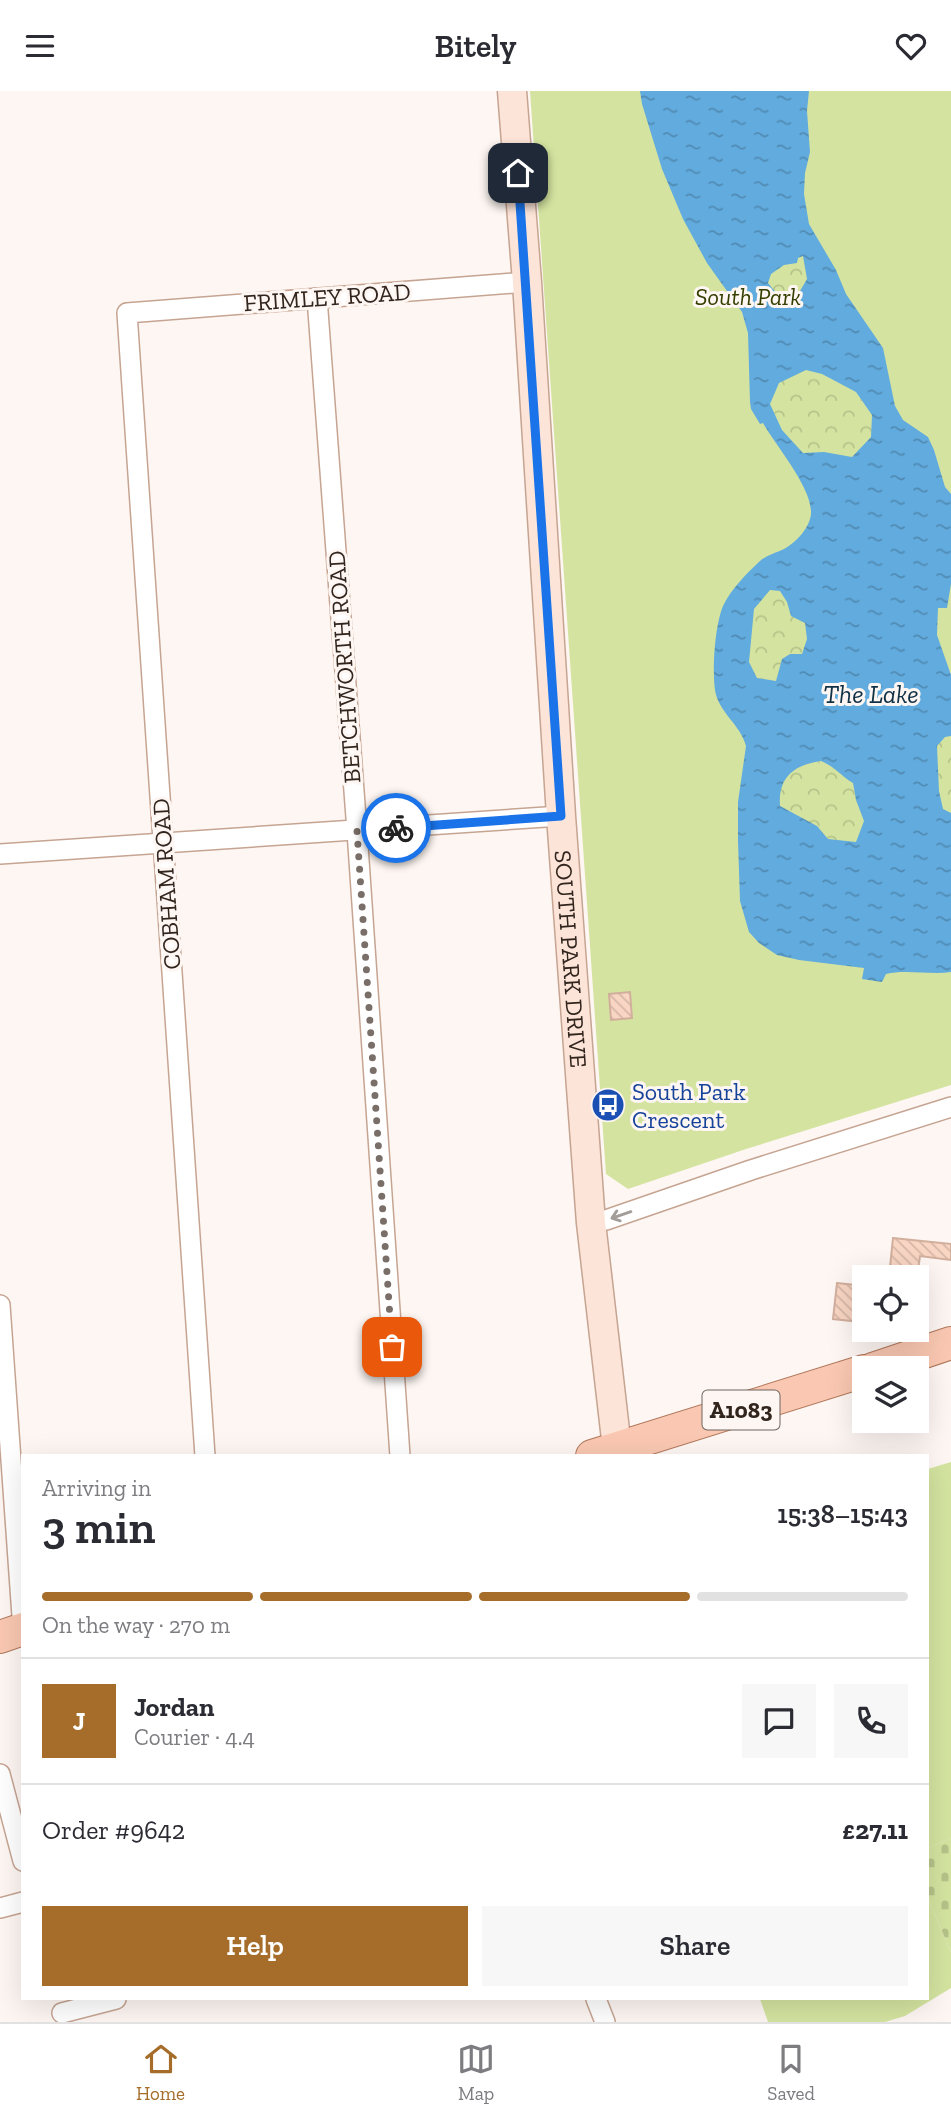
<!DOCTYPE html>
<meta charset="utf-8">
<style>
body{margin:0;font-family:"Zilla Slab",serif;background:#f7f7f7;color:#2b2b33;height:100vh;display:flex;flex-direction:column;font-size:26px;white-space:nowrap}
*{box-sizing:border-box;margin:0}
p{font-size:23px;color:#7c7c81}
.icon{flex:none;width:38px;height:38px;fill:none;stroke:currentColor;stroke-width:2;stroke-linecap:round;stroke-linejoin:round}
.map{position:relative;flex:1;overflow:hidden}
.side{position:absolute;left:21px;top:1363px;width:908px;height:546px;display:flex;flex-direction:column;background:#fff;border-radius:0px;box-shadow:0 7px 28px #0002}
.side>*{flex:none}
.controls{position:absolute;left:852px;top:1174px;display:grid;gap:14px}
.controls a{display:grid;place-items:center;width:77px;height:77px;border-radius:0px;background:#fff;box-shadow:0 7px 28px #0002;font-size:35px}
.pin{position:absolute;display:grid;place-items:center;width:60px;height:60px;color:#fff;margin:-30px;border-radius:14px;box-shadow:0 4px 10px #0006}
.courier{position:absolute;display:grid;place-items:center;width:70px;height:70px;margin:-35px;border:5px solid #1a73e8;border-radius:50%;background:#fff;color:#222;box-shadow:0 2px 9px #0007}
.headline em{font-style:normal;font-weight:600}
.headline div{display:flex;flex-direction:column-reverse}
.headline{display:flex;align-items:center;justify-content:space-between;height:119px;padding:0 21px}
h1{font-size:46px;font-weight:600;line-height:52px}
.bar{display:grid;grid-template-columns:repeat(4,1fr);gap:10px 7px;align-content:center;height:84px;padding:0 21px}
.bar i{height:9px;border-radius:5px;background:#e1e1e2}
.bar .active{background:#a56d29}
.bar p{grid-column:span 4}
.line{display:flex;align-items:center;gap:18px;padding:0 21px;border-top:2px solid #e1e1e2}
.line div{flex:1}
.round{display:grid;place-items:center;flex:none;width:74px;height:74px;border-radius:0px;background:#f7f7f7}
.button{display:flex;gap:14px;margin-top:auto;padding:14px 21px}
.button a{flex:1;height:80px;border-radius:0px;background:#a56d29;color:#fff;font-size:28px;font-weight:600;line-height:80px;text-align:center}
.button a+a{background:#f7f7f7;color:#2b2b33}
header{display:flex;justify-content:space-between;align-items:center;height:91px;padding:0 21px;background:#fff;font-size:32px;font-weight:600}
.menu{display:flex;justify-content:space-around;align-items:center;height:98px;border-top:2px solid #e1e1e2;background:#fff;font-size:19px;color:#7c7c81}
.menu a{display:grid;justify-items:center;gap:4px}
.menu .active{color:#a56d29}
.map>svg:first-child{display:block}
</style>
<header><svg class="icon" aria-label="menu" viewBox="0 0 24 24"><path d="M4 6h16M4 12h16M4 18h16"/></svg>Bitely<svg class="icon" aria-label="heart" viewBox="0 0 24 24"><path d="M12 20l-8-8c-3-5 5-10 8-4 3-6 11-1 8 4z"/></svg></header>
<div class="map">
<svg width="951" height="1931" viewBox="0 0 951 1931">
<defs>
<pattern id="forest-crowns" width="20" height="18" patternUnits="userSpaceOnUse" patternTransform="scale(1.75)"><rect width="20" height="18" fill="#d4e4a0"/><path d="M2 6a3 3 0 1 1 6 0M12 15a3 3 0 1 1 6 0" fill="none" stroke="#b6c389"/></pattern>
<pattern id="cemetery-stones" width="16" height="16" patternUnits="userSpaceOnUse" patternTransform="scale(1.75)"><rect width="16" height="16" fill="#d4e4a0"/><path d="M2 7V4a2 2 0 0 1 4 0v3zM10 15v-3a2 2 0 0 1 4 0v3z" fill="#b6c389"/></pattern>
<pattern id="water-ripples" width="26" height="14" patternUnits="userSpaceOnUse" patternTransform="scale(1.75)"><rect width="26" height="14" fill="#61abde"/><path d="M2 4q2-2 4 0t4 0M15 11q2-2 4 0t4 0" fill="none" stroke="#518bb3"/></pattern>
<pattern id="building-back-hatch" width="6" height="6" patternUnits="userSpaceOnUse" patternTransform="scale(1.75)"><rect width="6" height="6" fill="#f9d5c3"/><path d="M-1 5l2 2M0 0l6 6M5-1l2 2" fill="none" stroke="#d6b7a7"/></pattern>
</defs>
<rect width="100%" height="100%" fill="#fdf6f2"/>
<g fill="#d4e4a0">
<path d="M530,0H951V994L746,1058L628,1098L606,1083Z"/>
<path d="M951,1371V1747L928,1757V1378Z"/>
<path d="M928,1808L951,1861V1897L905,1925L885,1931H768L760,1908H928Z"/>
</g>
<g fill="url(#forest-crowns)">
<path d="M803,165L807,188L799,200L777,203L768,192L771,183L784,174L797,172L798,167Z"/>
<path d="M806,279L822,283L856,301L873,324L871,346L852,367L824,361L803,362L782,339L770,313L779,292Z"/>
<path d="M769,499L780,500L787,511L791,525L805,532C809,563 797,569 776,590L756,587L749,571L754,517Z"/>
<path d="M951,645V722L943,718L939,700L937,655L945,646Z"/>
<path d="M821,670C834,675 841,685 853,692L856,709L864,730L856,751L828,748L817,735L780,715C778,686 794,675 821,670Z"/>
</g>
<path fill="url(#cemetery-stones)" d="M951,1747V1861L928,1808V1757Z"/>
<path fill="url(#water-ripples)" fill-rule="evenodd" d="M640,0H809L807,20L810,61L805,82L804,103L809,133L836,179L846,203L883,257L895,315L903,329L928,346L934,359L945,396L951,403V493L947,517H938L937,544L951,584V645L945,646L937,655L939,700L943,718L951,722V881C930,884 905,878 886,883L882,891L862,888L864,877L799,869L777,864L759,852L749,841L740,810L738,750V711L746,655C741,634 718,621 715,599C712,578 715,534 723,515C731,498 747,482 760,470C767,464 776,462 784,458C796,452 812,435 811,420C810,394 776,355 763,332L760,333L751,318L750,311L748,242L742,221L707,172L683,128L662,78L642,13ZM803,165L807,188L800,200L777,203L768,192L771,183L784,174L797,172L798,167ZM806,279L822,283L856,301L872,324L871,346L852,366L824,361L803,362L782,339L770,313L779,292ZM770,499L780,500L787,511L791,525L805,532L807,548L802,563H790L782,568L776,590L757,587L749,571L754,518ZM821,670C834,675 841,685 853,692L856,709L864,730L856,751L828,748L817,735L780,715C778,686 794,674 821,670Z"/>
<g fill="url(#building-back-hatch)" stroke="#d2af9d" stroke-width="2">
<path d="M630,901L632,927L611,929L609,903Z"/>
<path d="M893,1147L951,1153V1169L920,1165L917,1186H889Z"/>
<path d="M837,1192L864,1195L860,1231L833,1228Z"/>
</g>
<g fill="none" stroke-linecap="round" stroke-linejoin="round">
<defs>
<g id="street">
<path d="M317,207L357,740L400,1365"/>
<path d="M0,763L561,725"/>
<path d="M591,1132L606,1129L751,1079L951,1016"/>
<path d="M0,1214L23,1539"/>
<path d="M205,1365L127,222L527,191"/>
<path d="M0,1683L23,1770"/>
<path d="M0,1817L23,1811"/>
<path d="M596,1908L605,1931"/>
<path d="M62,1922L116,1908"/>
</g>
<g id="secondary">
<path id="s1" d="M512,0L527,191L561,725L591,1132L617,1357"/>
</g>
<g id="primary">
<path d="M873,1278L951,1252"/>
<path d="M592,1365L864,1280"/>
<path d="M0,1546L23,1538"/>
</g>
</defs>
<use href="#street" stroke="#c6a492" stroke-width="22"/>
<use href="#secondary" stroke="#c6a492" stroke-width="31"/>
<use href="#primary" stroke="#b1785c" stroke-width="34"/>
<use href="#street" stroke="#fff" stroke-width="19"/>
<use href="#secondary" stroke="#fce4d8" stroke-width="28"/>
<use href="#primary" stroke="#fac8b2" stroke-width="32"/>
</g>
<defs><path id="oneway-shaft" d="M-6 0H5M1.5-3L5.5 0L1.5 3" fill="none" stroke-width="1.6" stroke-linecap="round" stroke-linejoin="round" transform="scale(1.75)"/></defs>
<use stroke="#a39d9a" href="#oneway-shaft" transform="translate(621 1124) rotate(161)"/>
<g fill="none" stroke-linecap="round" stroke-linejoin="round">
<path stroke="#796e68" stroke-width="7" stroke-dasharray="0 12.6" d="M392,1256L357,740L396,737"/>
<path stroke="#1a73e8" stroke-width="9" d="M396,737L561,725L518,82"/>
</g>
<defs>
<symbol id="bus-disc" viewBox="-11 -11 22 22"><circle r="9.5" fill="#1a4fb4" stroke="#fdf6f2"/><path d="M-5-6H5V4H4V6H2V4H-2V6H-4V4H-5ZM-3.5-4V0h7V-4ZM-3.5 1.2v1.5H-2V1.2ZM2 1.2v1.5H3.5V1.2Z" fill="#fff"/></symbol>
</defs>
<g fill-rule="evenodd">
<use href="#bus-disc" x="589" y="995" width="38" height="38"/>
</g>
<g text-anchor="middle" dominant-baseline="central" stroke-width="6" stroke-linejoin="round" paint-order="stroke">
<rect fill="#fdf6f2" stroke="#6f645e" stroke-width="2" x="702.5" y="1299.5" width="77" height="39" rx="5"/>
<g font-size="23" font-weight="bold" fill="#32251e">
<text x="741" y="1319">A1083</text>
</g>
<g font-size="24" font-style="italic" fill="#343e00" stroke="#fdf6f2">
<text x="748" y="205">South Park</text>
</g>
<g font-size="24" fill="#32251e" stroke="#fdf6f2">
<text transform="translate(327 206) rotate(-4)">FRIMLEY ROAD</text>
<text transform="translate(344 576) rotate(-94)">BETCHWORTH ROAD</text>
<text transform="translate(166 793) rotate(-94)">COBHAM ROAD</text>
<text stroke="none"><textPath href="#s1" startOffset="870">SOUTH PARK DRIVE</textPath></text>
</g>
<g font-size="24" fill="#164399" stroke="#fdf6f2" text-anchor="start">
<text x="632" y="1000">South Park<tspan x="632" dy="28">Crescent</tspan></text>
</g>
<g font-size="26" font-style="italic" fill="#103046" stroke="#fdf6f2">
<text x="871" y="603">The Lake</text>
</g>
</g>
</svg>
<div class="controls">
<a><svg class="icon" aria-label="locate" viewBox="0 0 24 24"><circle cx="12" cy="12" r="6"/><path d="M12 2v4M12 18v4M2 12h4M18 12h4"/></svg></a>
<a><svg class="icon" aria-label="layers" viewBox="0 0 24 24"><path d="M12 4l9 5-9 5-9-5zM3 14l9 5 9-5"/></svg></a>
</div>
<div class="pin" style="left:392px;top:1256px;background:#ea580c"><svg class="icon" aria-label="bag" viewBox="0 0 24 24"><path d="M5 8h14l-1 12H6zM9 8a3 3 0 0 1 6 0"/></svg></div>
<div class="pin" style="left:518px;top:82px;background:#1f2937"><svg class="icon" aria-label="home" viewBox="0 0 24 24"><path d="M3 11l9-7 9 7M6 9v11h12V9"/></svg></div>
<div class="courier" style="left:396px;top:737px"><svg class="icon" aria-label="bike" viewBox="0 0 24 24"><circle cx="6" cy="16" r="4"/><circle cx="18" cy="16" r="4"/><path d="M6 16l4-8h5l3 8M10 8l3 8H6M13 5h3"/></svg></div>
<section class="side">
<div class="headline"><div><h1>3 min</h1><p>Arriving in</p></div><em>15:38–15:43</em></div>
<div class="bar"><i class="active"></i><i class="active"></i><i class="active"></i><i></i><p>On the way · 270 m</p></div>
<div class="line" style="height:126px"><b class="round" style="background:#a56d29;color:#fff">J</b><div><b>Jordan</b><p>Courier · 4.4</p></div><a class="round"><svg class="icon" aria-label="chat" viewBox="0 0 24 24"><path d="M4 5h16v11H9l-5 4z"/></svg></a><a class="round"><svg class="icon" aria-label="phone" viewBox="0 0 24 24"><path d="M5 4h4l2 5-3 2q2 4 5 5l2-3 5 2v4C11 20 4 13 5 4z"/></svg></a></div>
<div class="line" style="height:91px"><div>Order #9642</div><b>£27.11</b></div>
<div class="button"><a>Help</a><a>Share</a></div>
</section>
</div>
<nav class="menu">
<a class="active"><svg class="icon" aria-label="home" viewBox="0 0 24 24"><path d="M3 11l9-7 9 7M6 9v11h12V9"/></svg>Home</a>
<a><svg class="icon" aria-label="map" viewBox="0 0 24 24"><path d="M3 6l6-2 6 2 6-2v14l-6 2-6-2-6 2zM9 4v14M15 6v14"/></svg>Map</a>
<a><svg class="icon" aria-label="saved" viewBox="0 0 24 24"><path d="M7 4h10v16l-5-4-5 4z"/></svg>Saved</a>
</nav>
